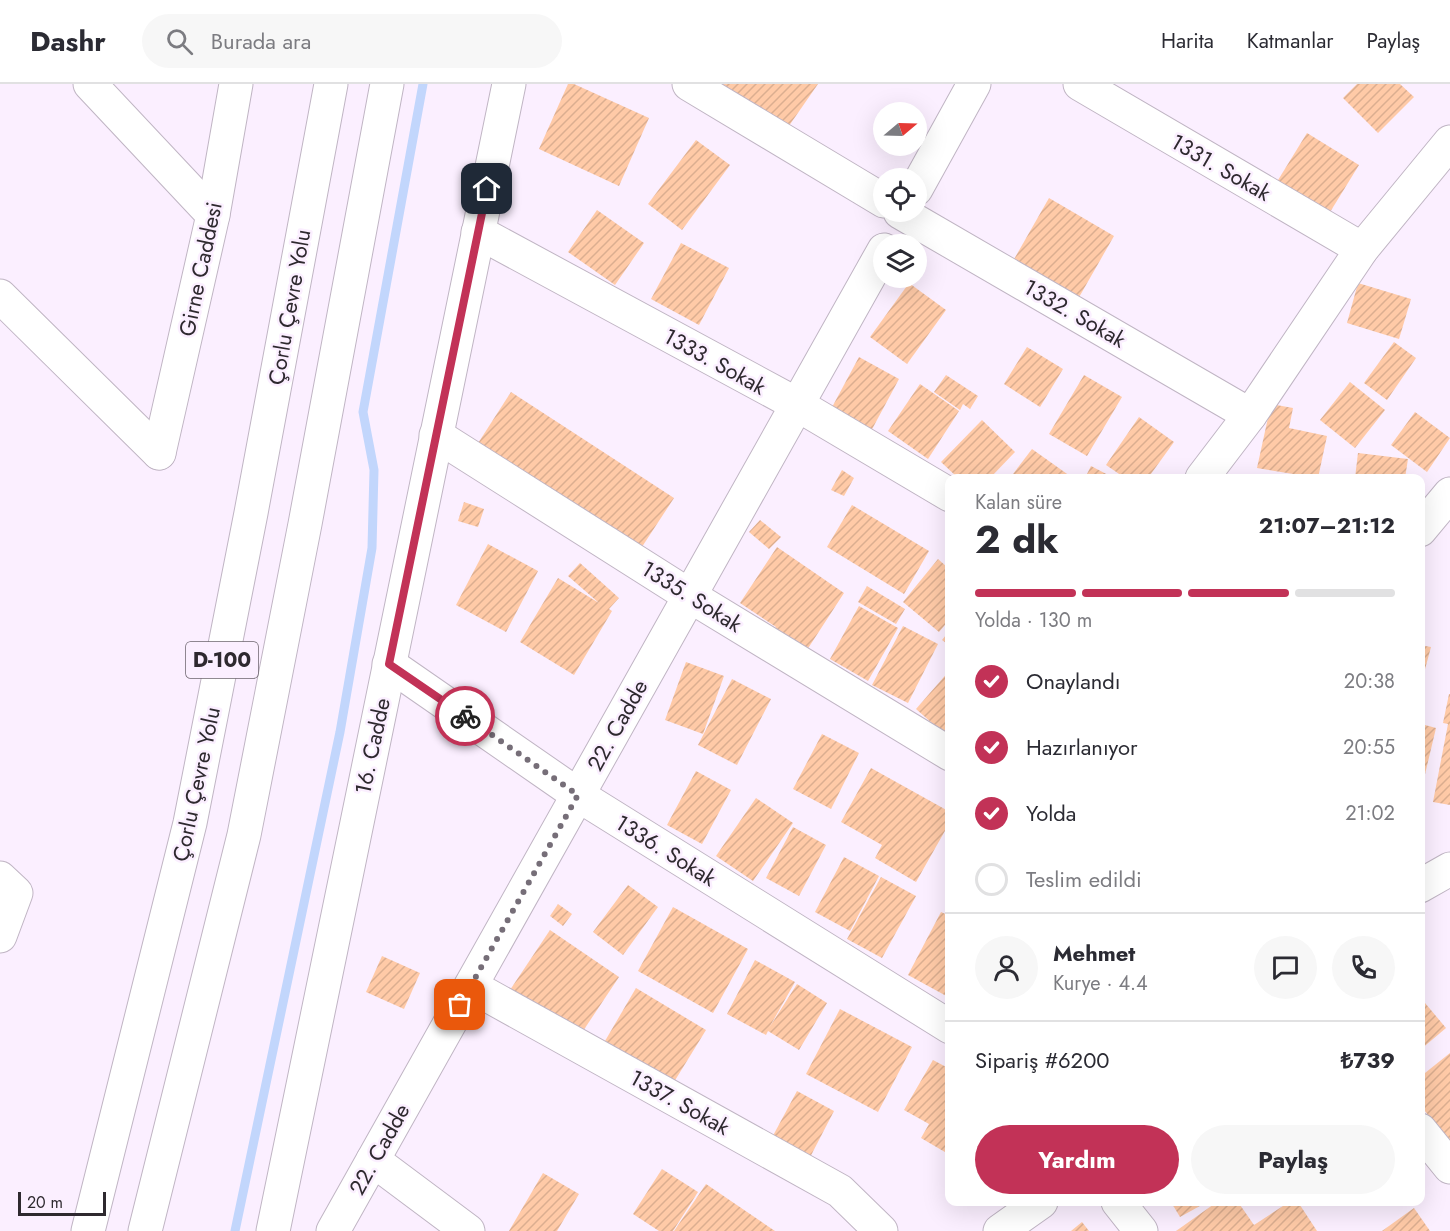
<!DOCTYPE html>
<html lang="tr">
<meta charset="utf-8">
<style>
body{margin:0;font-family:Jost,sans-serif;background:#f7f7f7;color:#2b2b33;height:100vh;display:flex;flex-direction:column;font-size:22px;white-space:nowrap}
*{box-sizing:border-box;margin:0}
p{font-size:20px;color:#7c7c81}
.icon{flex:none;width:33px;height:33px;fill:none;stroke:currentColor;stroke-width:2;stroke-linecap:round;stroke-linejoin:round}
.map{position:relative;flex:1;overflow:hidden}
.sheet{position:absolute;left:945px;top:390px;width:480px;height:732px;display:flex;flex-direction:column;background:#fff;border-radius:12px;box-shadow:0 6px 24px #0002}
.sheet>*{flex:none}
.needle{width:39px;rotate:71deg}
.controls{position:absolute;left:873px;top:18px;display:grid;gap:12px}
.controls a{display:grid;place-items:center;width:54px;height:54px;border-radius:50%;background:#fff;box-shadow:0 6px 24px #0002;font-size:30px}
.scale{position:absolute;left:18px;bottom:15px;width:88px;box-sizing:border-box;padding-left:6px;border:3px solid #2e292f;border-top:0;font-size:16px;line-height:21px;white-space:nowrap;color:#2e292f;-webkit-text-stroke:4px #fbefff;paint-order:stroke}
.pin{position:absolute;display:grid;place-items:center;width:51px;height:51px;color:#fff;margin:-26px;border-radius:12px;box-shadow:0 3px 9px #0006}
.courier{position:absolute;display:grid;place-items:center;width:60px;height:60px;margin:-30px;border:4px solid #c23257;border-radius:50%;background:#fff;color:#222;box-shadow:0 2px 8px #0007}
.head em{font-style:normal;font-weight:700}
.head div{display:flex;flex-direction:column-reverse}
.head{display:flex;align-items:center;justify-content:space-between;height:102px;padding:0 30px}
h1{font-size:39px;font-weight:700;line-height:45px}
.bar{display:grid;grid-template-columns:repeat(4,1fr);gap:9px 6px;align-content:center;height:72px;padding:0 30px}
.bar i{height:8px;border-radius:4px;background:#e1e1e2}
.bar .selected{background:#c23257}
.bar p{grid-column:span 4}
.line{display:flex;align-items:center;gap:15px;padding:0 30px;border-top:2px solid #e1e1e2}
.line div{flex:1}
.round{display:grid;place-items:center;flex:none;width:63px;height:63px;border-radius:32px;background:#f7f7f7}
ol{padding:0 30px;list-style:none}
li{display:flex;align-items:center;gap:18px;height:66px}
li p{margin-inline-start:auto}
li .icon{padding:6px;border-radius:50%;background:#c23257;color:#fff;stroke-width:4}
li:last-child{color:#7c7c81}
li i{width:33px;height:33px;border:3px solid #e1e1e2;border-radius:50%}
.button{display:flex;gap:12px;margin-top:auto;padding:12px 30px}
.button a{flex:1;height:69px;border-radius:36px;background:#c23257;color:#fff;font-size:24px;font-weight:700;line-height:69px;text-align:center}
.button a+a{background:#f7f7f7;color:#2b2b33}
header{display:flex;align-items:center;gap:36px;box-sizing:border-box;height:84px;padding:0 30px;background:#fff;border-bottom:2px solid #e1e1e2}
header strong{font-size:28px}
nav{display:flex;gap:33px;margin-inline-start:auto;font-size:21px}
.search{width:420px;height:54px;background:#f7f7f7;display:flex;align-items:center;gap:15px;box-sizing:border-box;padding:0 21px;border-radius:33px;color:#7c7c81;font-size:22px}
.map>svg:first-child{display:block}
</style>
<header>
<strong>Dashr</strong>
<div class="search"><svg class="icon" aria-label="search" viewBox="0 0 24 24"><circle cx="10" cy="10" r="6"/><path d="M15 15l6 6"/></svg>Burada ara</div>
<nav><a>Harita</a><a>Katmanlar</a><a>Paylaş</a></nav>
</header>
<div class="map">
<svg width="1450" height="1147" viewBox="0 0 1450 1147">
<defs>
<pattern id="building-hatch" width="6" height="6" patternUnits="userSpaceOnUse" patternTransform="scale(1.5)"><rect width="6" height="6" fill="#ffcaa7"/><path d="M-1 1l2-2M0 6l6-6M5 7l2-2" fill="none" stroke="#dbae90"/></pattern>
</defs>
<rect width="100%" height="100%" fill="#fbefff"/>
<g fill="none" stroke-linecap="round" stroke-linejoin="round">
<path stroke="#c2d6fc" stroke-width="9" d="M235,1147L340,648L372,464L374,386L363,328L423,0"/>
</g>
<g fill="url(#building-hatch)">
<path d="M568,0H574L649,34L619,102L539,65Z"/>
<path d="M714,0H818L784,49Z"/>
<path d="M1357,0H1400L1414,13L1378,49L1343,14Z"/>
<path d="M1307,49L1359,81L1327,133L1275,101Z"/>
<path d="M696,56L730,81L682,146L648,120Z"/>
<path d="M1049,114L1114,152L1078,215L1013,177Z"/>
<path d="M597,126L644,159L615,201L568,168Z"/>
<path d="M681,159L729,184L699,241L651,215Z"/>
<path d="M909,199L946,226L907,280L870,253Z"/>
<path d="M1358,199L1411,215L1399,255L1347,239Z"/>
<path d="M1394,258L1416,274L1387,316L1364,299Z"/>
<path d="M1027,263L1063,285L1040,323L1004,300Z"/>
<path d="M859,273L899,295L870,349L830,327Z"/>
<path d="M946,291L978,312L970,325L963,320L960,326L934,308Z"/>
<path d="M1084,291L1122,313L1087,372L1049,350Z"/>
<path d="M1350,298L1385,326L1355,364L1320,336Z"/>
<path d="M920,300L959,327L928,375L888,347Z"/>
<path d="M511,308L674,414L636,472L473,367Z"/>
<path d="M1271,320L1293,324L1289,344L1327,352L1318,394L1257,384Z"/>
<path d="M1415,328L1450,354L1427,388L1391,361Z"/>
<path d="M1139,333L1174,358L1148,394H1125L1106,381Z"/>
<path d="M982,336L1015,368L990,394H958L941,378Z"/>
<path d="M1032,365L1070,392L1069,394H1010Z"/>
<path d="M1358,369L1408,375L1405,394H1355Z"/>
<path d="M1091,382L1114,394H1085Z"/>
<path d="M842,386L854,394L844,412L831,406Z"/>
<path d="M464,418L484,425L478,443L458,437Z"/>
<path d="M852,421L929,467L904,510L827,463Z"/>
<path d="M760,436L781,453L769,465L749,448Z"/>
<path d="M488,460L538,487L506,548L456,521Z"/>
<path d="M777,463L844,509L805,569L773,547L776,543L740,519Z"/>
<path d="M938,475L947,483L950,479V535L939,548L903,518Z"/>
<path d="M580,479L619,514L609,525L612,527L574,591L520,558L558,494L599,519L568,492Z"/>
<path d="M867,502L905,525L896,540L858,518Z"/>
<path d="M859,522L898,544L868,597L830,575Z"/>
<path d="M903,542L938,560L908,619L872,601Z"/>
<path d="M950,546V562L942,556Z"/>
<path d="M1420,561L1431,563L1421,600H1420Z"/>
<path d="M686,578L724,592L703,650L665,636Z"/>
<path d="M950,586V655L916,625Z"/>
<path d="M732,595L771,615L737,681L698,661Z"/>
<path d="M1449,610H1450V721L1433,718L1448,640L1443,639Z"/>
<path d="M1425,641L1436,644L1421,707L1420,657Z"/>
<path d="M822,650L859,669L831,725L793,705Z"/>
<path d="M871,684L950,728V738L916,798L875,774L882,761L841,738Z"/>
<path d="M696,687L731,706L702,760L667,741Z"/>
<path d="M756,714L793,739L753,797L716,772Z"/>
<path d="M793,743L826,761L799,812L766,794Z"/>
<path d="M844,773L879,792L850,847L815,828Z"/>
<path d="M881,793L916,812L882,874L847,855Z"/>
<path d="M628,801L658,823L623,871L593,848Z"/>
<path d="M558,820L572,830L563,842L550,832Z"/>
<path d="M673,823L748,865L713,929L638,887Z"/>
<path d="M941,828L950,832V914L908,891Z"/>
<path d="M550,846L619,893L577,956L508,909Z"/>
<path d="M382,872L420,889L404,925L366,908Z"/>
<path d="M755,876L795,898L769,944L797,900L827,919L799,966L768,947L766,951L727,930Z"/>
<path d="M636,904L706,946L674,998L605,957Z"/>
<path d="M1420,913L1446,944L1420,966Z"/>
<path d="M840,925L912,963L878,1028L806,990Z"/>
<path d="M1450,969V1058L1420,1021V993Z"/>
<path d="M933,976L950,985V1071L921,1054L929,1040L904,1026Z"/>
<path d="M797,1007L834,1027L806,1081L768,1061Z"/>
<path d="M662,1085L698,1108L673,1147H659L633,1130Z"/>
<path d="M543,1089L579,1110L557,1147H509Z"/>
<path d="M706,1100L775,1147H674Z"/>
<path d="M1171,1118H1207L1180,1133Z"/>
<path d="M1217,1118H1238L1254,1141L1289,1118H1298L1317,1147H1176Z"/>
<path d="M1414,1124L1430,1147H1382Z"/>
<path d="M1082,1138L1089,1147H1071Z"/>
</g>
<g fill="none" stroke-linecap="round" stroke-linejoin="round">
<defs>
<g id="minor">
<path d="M90,0L213,131"/>
<path d="M689,0L884,117"/>
<path d="M1080,0L1362,165"/>
<path d="M916,105L974,0"/>
<path d="M900,128L1250,331"/>
<path d="M478,148L798,321L950,411"/>
<path d="M0,212L159,369"/>
<path d="M436,351L690,512L950,670"/>
<path d="M159,369L213,131L236,0"/>
<path d="M1202,394L1250,331L1362,165L1450,58"/>
<path d="M1420,446L1450,410"/>
<path d="M389,580L578,711L950,943"/>
<path d="M0,794L16,809L0,852"/>
<path d="M1420,802L1450,785"/>
<path d="M471,902L840,1107L881,1147"/>
<path d="M1420,1046L1450,1083"/>
<path d="M373,1076L468,1147"/>
<path d="M1118,1118L1141,1147"/>
<path d="M273,1147L509,0"/>
<path d="M333,1147L884,166"/>
<path d="M1000,1147L1041,1118"/>
</g>
<g id="highway">
<path d="M88,1147L190,739L251,429L331,0"/>
<path d="M145,1147L244,751L305,440L387,0"/>
</g>
</defs>
<use href="#minor" stroke="#c0b5c4" stroke-width="35"/>
<use href="#highway" stroke="#c0b5c4" stroke-width="35"/>
<use href="#minor" stroke="#fff" stroke-width="33"/>
<use href="#highway" stroke="#fff" stroke-width="33"/>
</g>
<g fill="none" stroke-linecap="round" stroke-linejoin="round">
<path stroke="#766e78" stroke-width="6" stroke-dasharray="0 10.8" d="M460,921L578,711L465,632"/>
<path stroke="#c23257" stroke-width="8" d="M465,632L389,580L487,105"/>
</g>
<g text-anchor="middle" dominant-baseline="central" stroke-width="5" stroke-linejoin="round" paint-order="stroke">
<rect fill="#fbefff" stroke="#6c646d" stroke-width="1.5" x="186" y="558" width="72" height="36" rx="4.5"/>
<g font-size="21" font-weight="bold" fill="#2e292f">
<text x="222" y="576">D-100</text>
</g>
<g font-size="22" fill="#2e292f" stroke="#fbefff">
<text transform="translate(1221 83) rotate(30)">1331. Sokak</text>
<text transform="translate(200 185) rotate(-78)">Girne Caddesi</text>
<text transform="translate(289 223) rotate(-80)">Çorlu Çevre Yolu</text>
<text transform="translate(1075 229) rotate(30)">1332. Sokak</text>
<text transform="translate(715 277) rotate(29)">1333. Sokak</text>
<text transform="translate(692 512) rotate(32)">1335. Sokak</text>
<text transform="translate(617 641) rotate(-61)">22. Cadde</text>
<text transform="translate(372 662) rotate(-78)">16. Cadde</text>
<text transform="translate(196 700) rotate(-78)">Çorlu Çevre Yolu</text>
<text transform="translate(666 766) rotate(32)">1336. Sokak</text>
<text transform="translate(680 1018) rotate(29)">1337. Sokak</text>
<text transform="translate(379 1065) rotate(-61)">22. Cadde</text>
</g>
</g>
</svg>
<div class="controls">
<a><svg class="needle" viewBox="-14 -14 28 28"><path d="M0-13l5 13h-10z" fill="#e53935"/><path d="M0 13l5-13h-10z" fill="#7c7c81"/></svg></a>
<a><svg class="icon" aria-label="locate" viewBox="0 0 24 24"><circle cx="12" cy="12" r="6"/><path d="M12 2v4M12 18v4M2 12h4M18 12h4"/></svg></a>
<a><svg class="icon" aria-label="layers" viewBox="0 0 24 24"><path d="M12 4l9 5-9 5-9-5zM3 14l9 5 9-5"/></svg></a>
</div>
<div class="scale">20 m</div>
<div class="pin" style="left:460px;top:921px;background:#ea580c"><svg class="icon" aria-label="bag" viewBox="0 0 24 24"><path d="M5 8h14l-1 12H6zM9 8a3 3 0 0 1 6 0"/></svg></div>
<div class="pin" style="left:487px;top:105px;background:#1f2937"><svg class="icon" aria-label="home" viewBox="0 0 24 24"><path d="M3 11l9-7 9 7M6 9v11h12V9"/></svg></div>
<div class="courier" style="left:465px;top:632px"><svg class="icon" aria-label="bike" viewBox="0 0 24 24"><circle cx="6" cy="16" r="4"/><circle cx="18" cy="16" r="4"/><path d="M6 16l4-8h5l3 8M10 8l3 8H6M13 5h3"/></svg></div>
<section class="sheet">
<div class="head"><div><h1>2 dk</h1><p>Kalan süre</p></div><em>21:07–21:12</em></div>
<div class="bar"><i class="selected"></i><i class="selected"></i><i class="selected"></i><i></i><p>Yolda · 130 m</p></div>
<ol>
<li><svg class="icon" aria-label="check" viewBox="0 0 24 24"><path d="M5 12l5 5 9-10"/></svg>Onaylandı<p>20:38</p></li>
<li><svg class="icon" aria-label="check" viewBox="0 0 24 24"><path d="M5 12l5 5 9-10"/></svg>Hazırlanıyor<p>20:55</p></li>
<li><svg class="icon" aria-label="check" viewBox="0 0 24 24"><path d="M5 12l5 5 9-10"/></svg>Yolda<p>21:02</p></li>
<li><i></i>Teslim edildi</li>
</ol>
<div class="line" style="height:108px"><a class="round"><svg class="icon" aria-label="person" viewBox="0 0 24 24"><circle cx="12" cy="8" r="4"/><path d="M4 21q1-7 8-7t8 7"/></svg></a><div><b>Mehmet</b><p>Kurye · 4.4</p></div><a class="round"><svg class="icon" aria-label="chat" viewBox="0 0 24 24"><path d="M4 5h16v11H9l-5 4z"/></svg></a><a class="round"><svg class="icon" aria-label="phone" viewBox="0 0 24 24"><path d="M5 4h4l2 5-3 2q2 4 5 5l2-3 5 2v4C11 20 4 13 5 4z"/></svg></a></div>
<div class="line" style="height:78px"><div>Sipariş #6200</div><b>₺739</b></div>
<div class="button"><a>Yardım</a><a>Paylaş</a></div>
</section>
</div>
